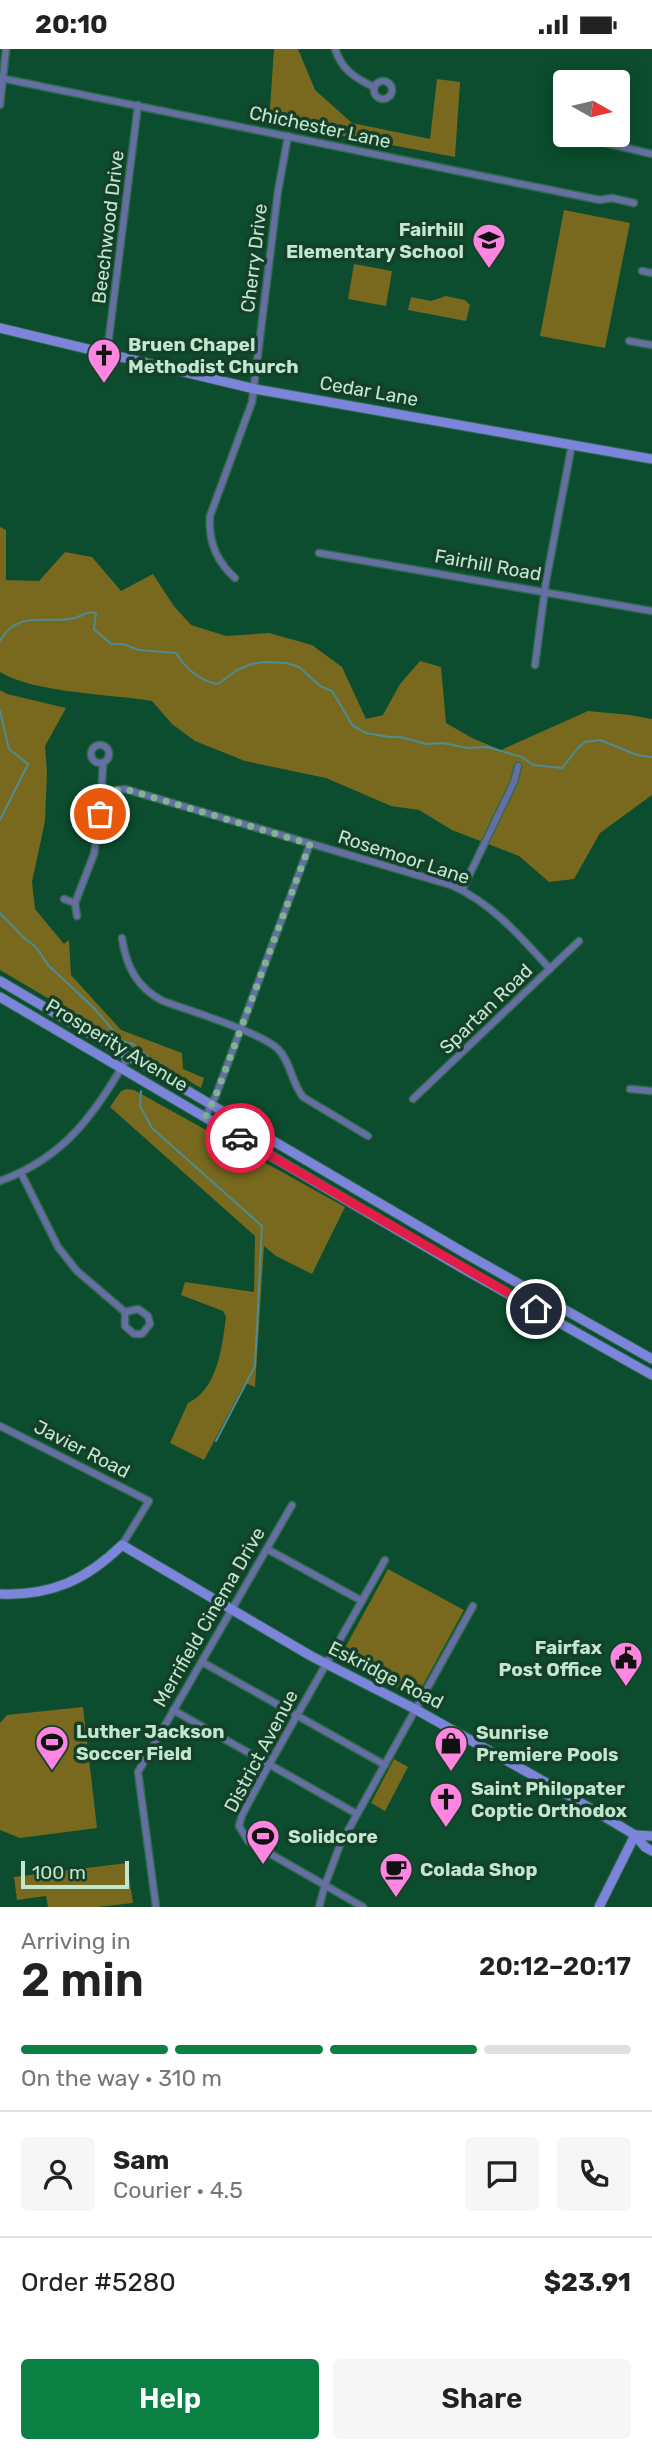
<!DOCTYPE html>
<meta charset="utf-8">
<style>
body{margin:0;font-family:Rubik,sans-serif;background:#f6f6f6;color:#222;height:100vh;display:flex;flex-direction:column;font-size:26px;white-space:nowrap}
*{box-sizing:border-box;margin:0}
p{font-size:23px;color:#767676}
.icon{flex:none;width:38px;height:38px;fill:none;stroke:currentColor;stroke-width:2;stroke-linecap:round;stroke-linejoin:round}
.map{position:relative;height:1858px;overflow:hidden}
.side{display:flex;flex-direction:column;background:#fff;flex:1}
.side>*{flex:none}
.needle{width:46px;rotate:98deg}
.controls{position:absolute;left:553px;top:21px;display:grid;gap:14px}
.controls a{display:grid;place-items:center;width:77px;height:77px;border-radius:7px;background:#fff;box-shadow:0 4px 18px #0003;font-size:35px}
.scale{position:absolute;left:21px;bottom:18px;width:108px;box-sizing:border-box;padding-left:7px;border:4px solid #c2e7cf;border-top:0;font-size:19px;line-height:24px;white-space:nowrap;color:#c2e7cf;-webkit-text-stroke:5px #153f29;paint-order:stroke}
.pin{position:absolute;display:grid;place-items:center;width:60px;height:60px;color:#fff;margin:-30px;border:4px solid #fff;border-radius:50%;box-shadow:0 2px 7px #0007}
.courier{position:absolute;display:grid;place-items:center;width:70px;height:70px;margin:-35px;border:5px solid #e11d48;border-radius:50%;background:#fff;color:#222;box-shadow:0 2px 9px #0007}
.headline em{font-style:normal;font-weight:600}
.headline div{display:flex;flex-direction:column-reverse}
.headline{display:flex;align-items:center;justify-content:space-between;height:119px;padding:0 21px}
h1{font-size:46px;font-weight:600;line-height:52px}
.bar{display:grid;grid-template-columns:repeat(4,1fr);gap:10px 7px;align-content:center;height:84px;padding:0 21px}
.bar i{height:9px;border-radius:5px;background:#e0e0e0}
.bar .current{background:#0b8043}
.bar p{grid-column:span 4}
.line{display:flex;align-items:center;gap:18px;padding:0 21px;border-top:2px solid #e0e0e0}
.line div{flex:1}
.round{display:grid;place-items:center;flex:none;width:74px;height:74px;border-radius:7px;background:#f6f6f6}
.action{display:flex;gap:14px;margin-top:auto;padding:14px 21px}
.action a{flex:1;height:80px;border-radius:7px;background:#0b8043;color:#fff;font-size:28px;font-weight:600;line-height:80px;text-align:center}
.action a+a{background:#f6f6f6;color:#222}
.status{display:flex;justify-content:space-between;align-items:center;height:49px;padding:0 35px;background:#fff;direction:ltr}
.status svg{height:19px;fill:currentColor}
.map>svg:first-child{display:block}
</style>
<div class="status"><b>20:10</b><svg viewBox="0 0 49 12"><path d="M0 12V9h3v3zM5 12V6h3v6zM10 12V3h3v9zM15 12V0h3v12zM26 1h20v11H26zM47 4h2v5h-2z"/></svg></div>
<div class="map">
<svg width="652" height="1858" viewBox="0 0 652 1858">
<rect width="100%" height="100%" fill="#0b4d2e"/>
<g fill="#78691f">
<path d="M274,0H298L315,41L352,74L430,90L437,30L460,33L455,108L269,73Z"/>
<path d="M564,161L630,174L605,299L540,287Z"/>
<path d="M354,215L392,222L386,257L348,250Z"/>
<path d="M446,247L465,251L470,256L466,272L408,261L411,248L431,252Z"/>
<path d="M0,478L6,481V531L39,532L65,503L92,508L121,542L153,525L173,556L191,576L226,587L269,584L312,596L342,618L366,670L383,666L400,635L420,612L441,618L446,674L472,689L501,701L588,662L630,666L652,670V746L600,784L574,830L549,833L519,807L452,781L419,761L391,757L326,729L245,712L195,692L172,675L152,652C110,645 34,644 0,623Z"/>
<path d="M0,641L7,645L66,659L45,697L47,724L45,772L32,833L35,860L64,895L69,891L71,926L121,981L182,1004L183,1020L204,1029L201,1039L0,921Z"/>
<path d="M127,1040L134,1041L345,1158L312,1225L276,1207L264,1197L255,1338L245,1334L204,1411L170,1394L188,1354C218,1340 222,1297 226,1268L223,1262L181,1246L185,1233L254,1243L255,1187L110,1058L121,1042Z"/>
<path d="M388,1520L464,1561L416,1649L340,1608Z"/>
<path d="M83,1658L97,1779L20,1789L0,1781V1674L7,1666Z"/>
<path d="M394,1710L408,1718L385,1762L371,1754Z"/>
<path d="M127,1814L133,1854L97,1858H48L46,1847L17,1851L14,1828Z"/>
</g>
<g fill="none" stroke-linecap="round" stroke-linejoin="round">
<g stroke="#4c8d93" stroke-width="2">
<path d="M0,592C18,559 48,576 75,569C84,566 87,562 96,564L94,580L111,595H123L139,601L176,604C186,620 200,632 218,635L237,621L252,615L265,613L286,614L299,618L320,637L332,642L353,677L366,684L389,688H400L427,695L443,694L468,699L487,698L522,708L533,716L562,719L577,700L585,693L600,691L637,706L652,708"/>
<path d="M0,662L9,700L28,715L0,771"/>
<path d="M0,864L25,890L36,898L48,916L94,959L122,992L133,995L148,1008"/>
<path d="M141,1042L140,1057L152,1079L262,1177L255,1317L216,1392"/>
</g>
<defs>
<g id="street">
<path d="M335,0C342,21 355,29 374,38"/>
<path d="M0,29L600,151L612,149L634,154"/>
<circle cx="383" cy="41" r="9"/>
<path d="M0,56L6,0"/>
<path d="M572,86L652,105"/>
<path d="M642,222L652,224"/>
<path d="M629,292L652,296"/>
<path d="M107,304L138,56"/>
<path d="M319,504L652,562"/>
<path d="M235,529C216,512 208,492 210,467L252,353L278,142L288,87"/>
<path d="M535,616L546,532L572,395"/>
<circle cx="100" cy="705" r="9"/>
<path d="M102,743L125,740L451,836C492,854 521,888 550,920"/>
<path d="M462,841L514,733L518,717"/>
<path d="M64,850L75,854"/>
<path d="M77,867L75,854L94,805L100,765L103,714"/>
<path d="M122,889C126,917 137,939 163,952C188,961 262,984 278,1000C291,1013 291,1033 303,1048L368,1087"/>
<path d="M630,1040L652,1042"/>
<path d="M413,1050L579,892"/>
<path d="M205,1069L216,1046L310,795"/>
<path d="M21,1124L58,1198L77,1222L125,1263"/>
<path d="M0,1132C66,1108 94,1065 128,1008"/>
<path d="M138,1260L148,1267L150,1275L142,1285H134L125,1277V1263Z"/>
<path d="M0,1377L149,1452L122,1496"/>
<path d="M267,1500L362,1552"/>
<path d="M202,1613L385,1716"/>
<path d="M173,1661L357,1765"/>
<path d="M156,1858L138,1723L292,1456"/>
<path d="M319,1858L325,1836L340,1796L473,1557"/>
<path d="M363,1858L248,1792L239,1777L242,1766L270,1714L385,1511"/>
</g>
<g id="secondary">
<path d="M0,279L255,340L652,410"/>
<path d="M0,932L468,1206L652,1310"/>
<path d="M0,948L462,1219L652,1326"/>
<path d="M0,1545C51,1547 86,1531 122,1496L311,1607L415,1660L568,1746L635,1786L645,1798L652,1802"/>
<path d="M635,1786L652,1787"/>
<path d="M599,1858L635,1786"/>
</g>
</defs>
<use href="#street" stroke="#306c4e" stroke-width="9"/>
<use href="#secondary" stroke="#306c4e" stroke-width="11"/>
<use href="#street" stroke="#676ea4" stroke-width="6"/>
<use href="#secondary" stroke="#7c85db" stroke-width="9"/>
</g>
<g fill="none" stroke-linecap="round" stroke-linejoin="round">
<path stroke="#82b197" stroke-width="7" stroke-dasharray="0 12.6" d="M100,765L102,743L125,740L310,795L216,1046L205,1069L240,1089"/>
<path stroke="#e11d48" stroke-width="9" d="M240,1089L536,1260"/>
</g>
<defs>
<symbol id="school-pin" viewBox="-11 -11 22 30"><path d="M0 17L-7.5 6A9.5 9.5 0 1 1 7.5 6Z" fill="#fe85e0" stroke="#153f29"/><path d="M0-5L7-2L0 1L-7-2ZM-4 1L0 2.5L4 1V4Q0 6-4 4Z" fill="#111"/></symbol>
<symbol id="church-pin" viewBox="-11 -11 22 30"><path d="M0 17L-7.5 6A9.5 9.5 0 1 1 7.5 6Z" fill="#fe85e0" stroke="#153f29"/><path d="M-1.2-6h2.4v3.5h3.3v2.4h-3.3V6h-2.4V-.1h-3.3v-2.4h3.3Z" fill="#111"/></symbol>
<symbol id="civic-pin" viewBox="-11 -11 22 30"><path d="M0 17L-7.5 6A9.5 9.5 0 1 1 7.5 6Z" fill="#fe85e0" stroke="#153f29"/><path d="M-.6-6.5H3V-4.5H.6V-3L4-1V1h2V6H-6V1h2V-1L-.6-3ZM-1.2 2.5V6h2.4V2.5Z" fill="#111"/></symbol>
<symbol id="stadium-pin" viewBox="-11 -11 22 30"><path d="M0 17L-7.5 6A9.5 9.5 0 1 1 7.5 6Z" fill="#fe85e0" stroke="#153f29"/><path d="M0-5a6.5 5 0 1 0 0 10a6.5 5 0 1 0 0-10ZM-3.5-1.8h7v3.6h-7Z" fill="#111"/></symbol>
<symbol id="shop-pin" viewBox="-11 -11 22 30"><path d="M0 17L-7.5 6A9.5 9.5 0 1 1 7.5 6Z" fill="#fe85e0" stroke="#153f29"/><path d="M-5-2.5h2.3a2.7 3.5 0 0 1 5.4 0H5L5.5 6h-11ZM-1.5-2.5h3a1.5 2.3 0 0 0-3 0Z" fill="#111"/></symbol>
<symbol id="cafe-pin" viewBox="-11 -11 22 30"><path d="M0 17L-7.5 6A9.5 9.5 0 1 1 7.5 6Z" fill="#fe85e0" stroke="#153f29"/><path d="M-5.5-4.5H6V0H3Q3 3.5 0 3.5H-2.5Q-5.5 3.5-5.5 0ZM3-3.2v2h1.7v-2ZM-6 4.5H4V6H-6Z" fill="#111"/></symbol>
</defs>
<g fill-rule="evenodd">
<use href="#school-pin" x="470" y="172" width="38" height="52"/>
<use href="#church-pin" x="85" y="287" width="38" height="52"/>
<use href="#civic-pin" x="607" y="1590" width="38" height="52"/>
<use href="#stadium-pin" x="33" y="1674" width="38" height="52"/>
<use href="#shop-pin" x="432" y="1675" width="38" height="52"/>
<use href="#church-pin" x="427" y="1731" width="38" height="52"/>
<use href="#stadium-pin" x="244" y="1768" width="38" height="52"/>
<use href="#cafe-pin" x="377" y="1801" width="38" height="52"/>
</g>
<g text-anchor="middle" dominant-baseline="central" stroke-width="7" stroke-linejoin="round" paint-order="stroke">
<g font-size="19" fill="#c2e7cf" stroke="#153f29">
<text transform="translate(320 78) rotate(12)">Chichester Lane</text>
<text transform="translate(108 178) rotate(-83)">Beechwood Drive</text>
<text transform="translate(254 209) rotate(-83)">Cherry Drive</text>
<text transform="translate(369 342) rotate(10)">Cedar Lane</text>
<text transform="translate(488 516) rotate(10)">Fairhill Road</text>
<text transform="translate(404 808) rotate(18)">Rosemoor Lane</text>
<text transform="translate(486 960) rotate(-44)">Spartan Road</text>
<text transform="translate(117 996) rotate(31)">Prosperity Avenue</text>
<text transform="translate(82 1400) rotate(27)">Javier Road</text>
<text transform="translate(209 1568) rotate(-60)">Merrifield Cinema Drive</text>
<text transform="translate(386 1626) rotate(27)">Eskridge Road</text>
<text transform="translate(261 1702) rotate(-62)">District Avenue</text>
</g>
<g font-size="19" font-weight="bold" fill="#c2e7cf" stroke="#153f29" text-anchor="start">
<text x="464" y="180" text-anchor="end">Fairhill<tspan x="464" dy="22">Elementary School</tspan></text>
<text x="128" y="295">Bruen Chapel<tspan x="128" dy="22">Methodist Church</tspan></text>
<text x="602" y="1598" text-anchor="end">Fairfax<tspan x="602" dy="22">Post Office</tspan></text>
<text x="76" y="1682">Luther Jackson<tspan x="76" dy="22">Soccer Field</tspan></text>
<text x="476" y="1683">Sunrise<tspan x="476" dy="22">Premiere Pools</tspan></text>
<text x="471" y="1739">Saint Philopater<tspan x="471" dy="22">Coptic Orthodox</tspan></text>
<text x="288" y="1787">Solidcore</text>
<text x="420" y="1820">Colada Shop</text>
</g>
</g>
</svg>
<div class="controls">
<a><svg class="needle" viewBox="-14 -14 28 28"><path d="M0-13l5 13h-10z" fill="#e53935"/><path d="M0 13l5-13h-10z" fill="#767676"/></svg></a>
</div>
<div class="scale">100 m</div>
<div class="pin" style="left:100px;top:765px;background:#ea580c"><svg class="icon" aria-label="bag" viewBox="0 0 24 24"><path d="M5 8h14l-1 12H6zM9 8a3 3 0 0 1 6 0"/></svg></div>
<div class="pin" style="left:536px;top:1260px;background:#1f2937"><svg class="icon" aria-label="home" viewBox="0 0 24 24"><path d="M3 11l9-7 9 7M6 9v11h12V9"/></svg></div>
<div class="courier" style="left:240px;top:1089px"><svg class="icon" aria-label="car" viewBox="0 0 24 24"><path d="M5 17H2v-5l4-1 3-4h7l3 4 3 1v5h-3M9 17h6M6 11h13"/><circle cx="7" cy="17" r="2"/><circle cx="17" cy="17" r="2"/></svg></div>
</div>
<section class="side">
<div class="headline"><div><h1>2 min</h1><p>Arriving in</p></div><em>20:12–20:17</em></div>
<div class="bar"><i class="current"></i><i class="current"></i><i class="current"></i><i></i><p>On the way · 310 m</p></div>
<div class="line" style="height:126px"><a class="round"><svg class="icon" aria-label="person" viewBox="0 0 24 24"><circle cx="12" cy="8" r="4"/><path d="M4 21q1-7 8-7t8 7"/></svg></a><div><b>Sam</b><p>Courier · 4.5</p></div><a class="round"><svg class="icon" aria-label="chat" viewBox="0 0 24 24"><path d="M4 5h16v11H9l-5 4z"/></svg></a><a class="round"><svg class="icon" aria-label="phone" viewBox="0 0 24 24"><path d="M5 4h4l2 5-3 2q2 4 5 5l2-3 5 2v4C11 20 4 13 5 4z"/></svg></a></div>
<div class="line" style="height:91px"><div>Order #5280</div><b>$23.91</b></div>
<div class="action"><a>Help</a><a>Share</a></div>
</section>
